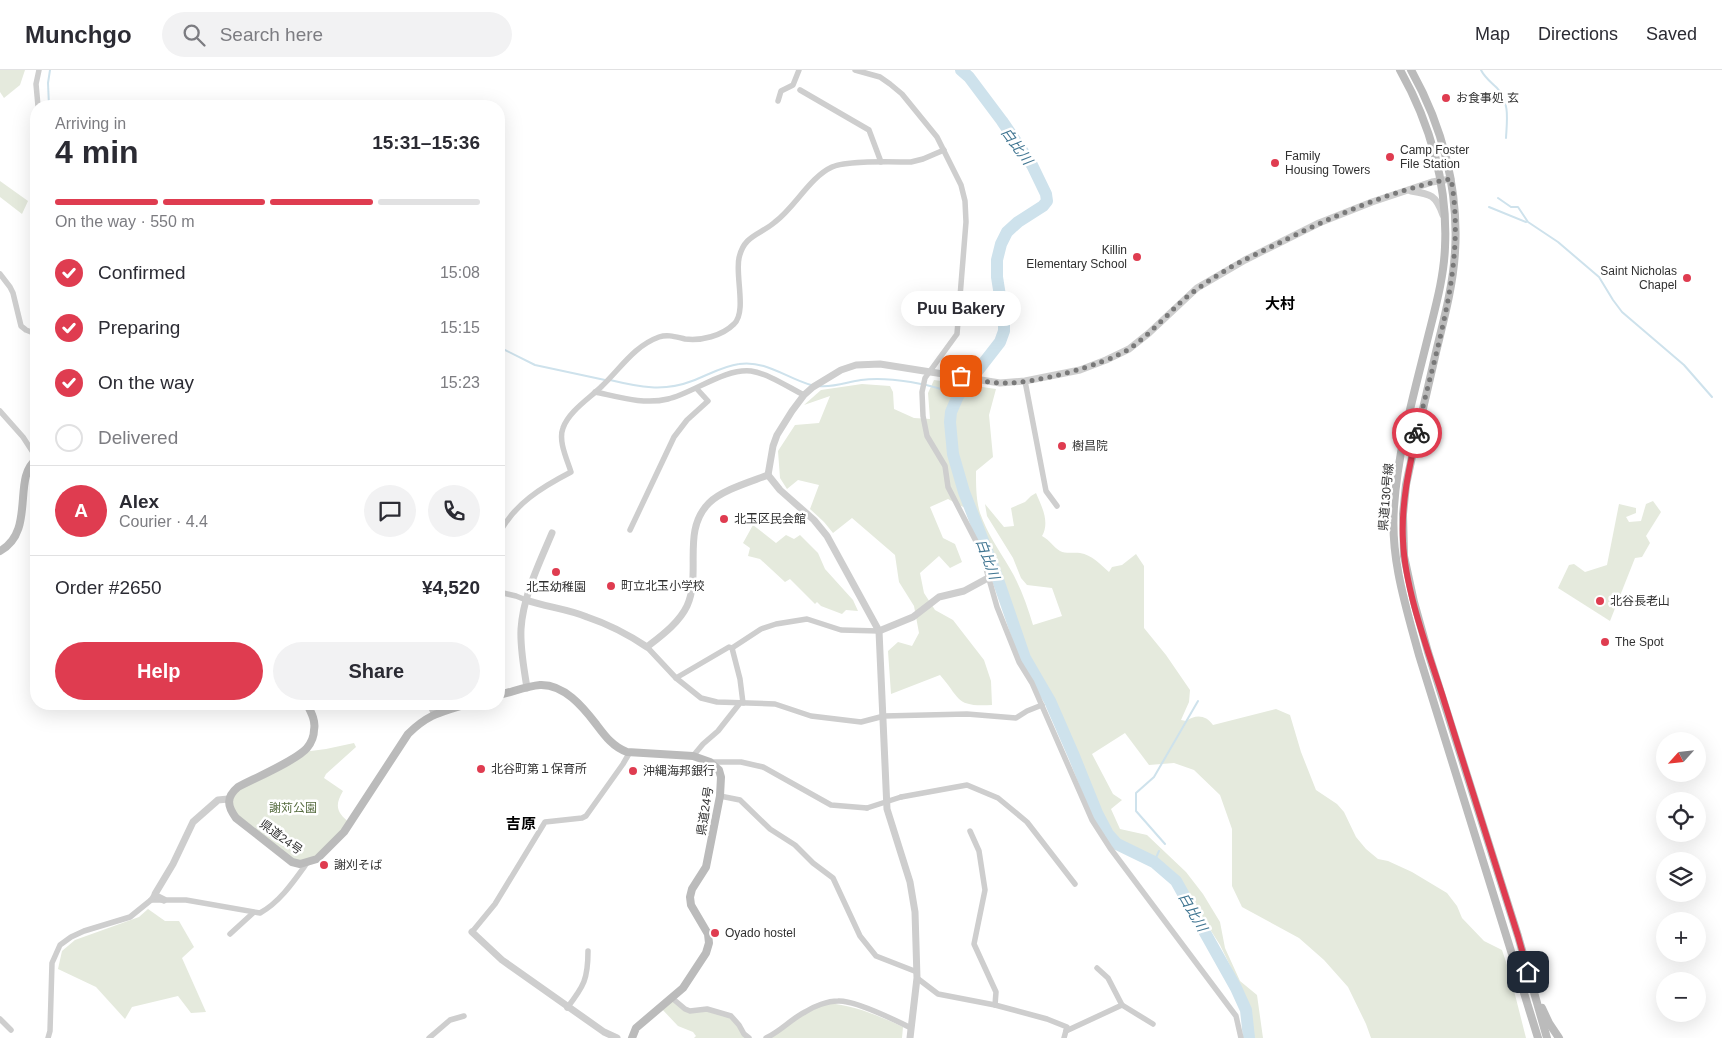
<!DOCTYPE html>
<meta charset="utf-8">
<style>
body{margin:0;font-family:Helvetica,"Noto Sans JP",sans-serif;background:#f2f2f3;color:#2b2b33;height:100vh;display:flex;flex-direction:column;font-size:19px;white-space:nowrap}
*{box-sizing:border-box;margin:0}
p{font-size:16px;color:#7c7c81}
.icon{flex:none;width:28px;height:28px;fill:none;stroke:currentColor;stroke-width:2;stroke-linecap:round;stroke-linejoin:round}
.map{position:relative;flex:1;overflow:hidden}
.details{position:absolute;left:30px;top:30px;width:475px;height:610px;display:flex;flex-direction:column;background:#fff;border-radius:20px;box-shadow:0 5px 20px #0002}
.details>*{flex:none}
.needle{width:32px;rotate:243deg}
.controls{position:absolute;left:1656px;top:662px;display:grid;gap:10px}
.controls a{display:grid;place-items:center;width:50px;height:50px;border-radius:50%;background:#fff;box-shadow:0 5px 20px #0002;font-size:25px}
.pin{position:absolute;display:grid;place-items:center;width:42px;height:42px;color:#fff;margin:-21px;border-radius:10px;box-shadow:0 2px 8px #0006}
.courier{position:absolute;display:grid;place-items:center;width:50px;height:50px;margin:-25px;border:4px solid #df3c50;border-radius:50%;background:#fff;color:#222;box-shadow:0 1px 6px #0007}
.bubble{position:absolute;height:35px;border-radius:18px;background:#fff;box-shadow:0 5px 20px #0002;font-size:16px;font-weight:600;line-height:35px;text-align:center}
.headline em{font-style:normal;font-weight:600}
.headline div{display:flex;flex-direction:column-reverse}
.headline{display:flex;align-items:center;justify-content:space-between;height:85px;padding:0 25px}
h1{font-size:32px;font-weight:600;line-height:38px}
.bar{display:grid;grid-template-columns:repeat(4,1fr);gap:8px 5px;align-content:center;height:60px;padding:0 25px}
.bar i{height:6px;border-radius:4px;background:#e1e1e2}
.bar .on{background:#df3c50}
.bar p{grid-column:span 4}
.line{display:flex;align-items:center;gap:12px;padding:0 25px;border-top:1px solid #e1e1e2}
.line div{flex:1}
.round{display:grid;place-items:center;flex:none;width:52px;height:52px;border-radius:26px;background:#f2f2f3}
ol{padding:0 25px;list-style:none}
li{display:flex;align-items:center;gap:15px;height:55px}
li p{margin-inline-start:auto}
li .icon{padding:5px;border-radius:50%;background:#df3c50;color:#fff;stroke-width:4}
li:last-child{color:#7c7c81}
li i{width:28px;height:28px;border:2px solid #e1e1e2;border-radius:50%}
.cta{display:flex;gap:10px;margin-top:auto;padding:10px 25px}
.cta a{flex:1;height:58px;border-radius:30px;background:#df3c50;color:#fff;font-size:20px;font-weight:600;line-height:58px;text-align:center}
.cta a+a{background:#f2f2f3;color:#2b2b33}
header{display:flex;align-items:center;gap:30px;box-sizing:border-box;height:70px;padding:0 25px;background:#fff;border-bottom:1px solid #e1e1e2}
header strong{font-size:24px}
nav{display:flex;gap:28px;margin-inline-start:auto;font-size:18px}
.search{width:350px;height:45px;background:#f2f2f3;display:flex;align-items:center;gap:12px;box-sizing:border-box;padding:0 18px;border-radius:28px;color:#7c7c81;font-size:19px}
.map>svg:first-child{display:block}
</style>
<header>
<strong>Munchgo</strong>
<div class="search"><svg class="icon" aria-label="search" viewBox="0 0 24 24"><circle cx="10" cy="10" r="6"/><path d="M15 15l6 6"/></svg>Search here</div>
<nav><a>Map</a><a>Directions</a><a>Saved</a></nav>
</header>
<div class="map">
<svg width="1722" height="968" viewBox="0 0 1722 968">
<rect width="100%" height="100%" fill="#fff"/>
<g fill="#e5eadd">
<path d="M0,0H25L20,15L4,28L0,22Z"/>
<path d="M0,111L28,131L22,144L0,127Z"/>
<path d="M934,310L996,319L989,345L993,387L976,401C976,415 976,430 980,443C987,463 999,480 1009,497C1020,515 1027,535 1033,555L1062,546L1052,518L1027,515L1021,508L1013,488L987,446L985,434L1004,457L1014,456L1011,438L1025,432L1031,426L1036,423C1042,437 1050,452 1042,466C1050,470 1053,477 1060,481C1066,484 1073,482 1080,483C1092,485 1100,494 1109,502L1112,497L1122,495L1136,484L1144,496V558L1166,585L1190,620L1189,632L1181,650L1186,651C1196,644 1206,645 1213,655L1276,639L1290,645L1301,682L1316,720L1337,734L1344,742L1356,767L1366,779L1378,789L1388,791L1412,802L1447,823L1457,836L1462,848L1484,871L1502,880L1509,901L1526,968H1371L1366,954L1348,917L1324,890L1299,868L1242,837L1232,816V759L1220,725L1194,700L1174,693L1149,695L1125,663L1092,684L1113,724L1122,730L1111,739L1120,759L1147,765L1186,802L1203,824L1220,852L1225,878L1240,911L1257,925L1263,968H1254L1242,920L1220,875L1173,801L1157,788L1115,775L1104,762L1090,735L1051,643L1019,582L979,466L965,438L948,429L930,437L943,468L955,474L962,492L950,498L939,486L920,503L924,523L935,540L953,550L984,590L991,611L992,635C955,637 961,629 940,605L891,624L888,581L898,572L912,576L919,563L914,536L899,512L895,485L852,448L833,463L824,452L810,439L819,415L798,410L787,419L780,408L778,381L795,355L819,353L830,326L804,335L821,320L862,314L890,316L893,322L894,339L914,348L930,349L928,323Z"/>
<path d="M1653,431L1661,442L1646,466L1650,473L1642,487L1635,488L1610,551L1558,518L1569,495L1574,494L1585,502L1607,495L1619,434L1636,438V443L1626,447L1629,452L1641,451L1646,434Z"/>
<path d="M753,455L776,473L786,465L794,469L800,465L818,483L825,499L853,530L858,541L846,540L842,544L821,536L817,532L815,534L790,509L785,512L760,489L748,486L750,478L743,473Z"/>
<path d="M354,673L356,677L326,704L324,708L343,721C334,736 337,743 350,753L317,789L300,794L229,739L232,722L303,682L326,679Z"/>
<path d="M148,839L165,851H179L194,877L182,888L206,942L191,943L178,926L132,937L125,949L96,917L58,899L62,881L75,870L139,847Z"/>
<path d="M672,928L683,938L707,940L727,945L750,968H694L696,966L693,962L678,956L661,938Z"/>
<path d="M827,933C854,935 879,946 903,957L902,968H766L792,950Z"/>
</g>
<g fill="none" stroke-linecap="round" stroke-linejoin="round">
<g stroke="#cee2ec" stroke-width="2">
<path d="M1481,0C1485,8 1491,12 1497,18C1510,32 1507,50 1506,68"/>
<path d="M49,36L48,13L50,0"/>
<path d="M1498,128L1511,137H1518L1528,152L1558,172L1599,207L1613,230L1622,242L1684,295L1712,327"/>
<path d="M1489,137L1526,152"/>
<path d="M499,277L535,295L605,310"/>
<path d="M610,310C639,317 664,322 692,311C708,305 723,296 739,294C766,290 786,308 811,315"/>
<path d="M818,316C833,318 847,312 861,310C887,306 935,314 958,326"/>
<path d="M1165,774L1136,741V723L1154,707L1198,631"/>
<path d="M1154,792L1159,781"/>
</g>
<path stroke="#cee2ec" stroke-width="12" d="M961,0L969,7L1002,51L1032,95L1046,124L1047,131L1043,136L1018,152L1007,162L1001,174L997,190V207L1004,251V261L1000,272L958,326L951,342L950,352L953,384L964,422L996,504L1025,588L1050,631L1074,686L1097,743L1108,764L1117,774L1154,792L1176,811L1236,918L1246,940L1249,968"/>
<g stroke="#cecece" stroke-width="5.5">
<path d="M855,0L880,7L890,14L902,24L937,67L961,115L965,131L966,152L957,264L925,308L922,322L923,346L927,366L945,396L948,417L981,481L997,537L1019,592L1032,613L1092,750L1110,778L1236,946L1241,968"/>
<path d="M800,20L869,60L881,92"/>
<path d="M778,31L781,21L793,15L799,0"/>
<path d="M38,36L36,14L39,0"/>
<path d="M0,204L10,217L13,223L21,256L26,260L36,264"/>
<path d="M1025,311L1046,421L1057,436"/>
<path d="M595,322C619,327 644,335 668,329C693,323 725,298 751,301C769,304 788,317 804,325"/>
<path d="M0,341L23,367L36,387"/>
<path d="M630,460L674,367L687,350L708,331L697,319"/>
<path d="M499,464C514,434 542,417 571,402C567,389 558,371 563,358C569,341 590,328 602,316C620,299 634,276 659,267C668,264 676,267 685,269C701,271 722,266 734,254C747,242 735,205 739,188C744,165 760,165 775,152C795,137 810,107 832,97C847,90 893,92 911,92L923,89L944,80"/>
<path d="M499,522L516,526L526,530"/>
<path d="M647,577L676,608L701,628L717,632L775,634L811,646L861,652L884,646L967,644L1016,648L1027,641L1042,635"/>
<path d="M732,578L740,609L743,633"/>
<path d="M676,608L729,577L732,578L761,559L776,554L807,549L841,560L879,561"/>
<path d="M429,634L434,644"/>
<path d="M693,686L703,674L718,661L740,633"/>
<path d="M710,692H741L763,697L831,735L867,738"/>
<path d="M720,726L740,730L770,759L795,775L813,793L833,808L860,866L876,886L917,902"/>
<path d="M901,727L967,715L998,728L1027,752L1075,814"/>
<path d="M970,761L979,781L985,820L974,874L996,922L995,935"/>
<path d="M151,830H186L260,843C280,832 294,811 307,793"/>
<path d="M472,862L495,834L545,752L582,748L586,746L623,694L630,682"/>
<path d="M230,864L253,843"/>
<path d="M1097,898L1108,908L1122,935L1153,954"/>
<path d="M917,908L938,924L995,935L1047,949L1067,957L1064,968"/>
<path d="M672,928L685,939L690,941L707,939L731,946L739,955L744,964L749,968"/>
<path d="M567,938C584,916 588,909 588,881"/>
<path d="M0,949L11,960"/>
<path d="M1066,961L1122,935"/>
<path d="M48,968L50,961L52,893L60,875L71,867L84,861L130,847L151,830L155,824"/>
<path d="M429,968L450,950L464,946"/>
<path d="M766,968C781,961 791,949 805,942C814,936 828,931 838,931C855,930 895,950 911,958"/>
</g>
<g stroke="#cecece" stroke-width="7">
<path d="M1411,121C1431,124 1436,125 1443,145"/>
<path d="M768,405L773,376L777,365L792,341L804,325L813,317L841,300L856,295L880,294L1000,313L1025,311L1080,300L1106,290L1129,279L1149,263L1197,218L1245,190L1319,153L1372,132L1432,112L1451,109"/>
<path d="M768,405L780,420L814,450L827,466L879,561L887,739L910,812L915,842L917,908L910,968"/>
<path d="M526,530C546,537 568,539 587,547C608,554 629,565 647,577C661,566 679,553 687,536C702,503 681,461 709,433C722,420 750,412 768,405"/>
<path d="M879,561L913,547L939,527L964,521L988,508"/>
<path d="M527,618C524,598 520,579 521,559C523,526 539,494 552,463"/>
<path d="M164,830L156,826L155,824L173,794L193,752L218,730L228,729"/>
<path d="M472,862L502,890L604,962L617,968"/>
</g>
<g stroke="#bbb" stroke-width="8">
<path d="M1400,0C1430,53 1448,115 1445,177C1444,206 1436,235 1429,263C1415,320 1398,378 1394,437C1390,488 1406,537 1419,585L1538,968"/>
<path d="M1411,0C1442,55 1459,119 1455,182C1453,216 1444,249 1436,282C1426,327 1415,371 1406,415L1403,444L1404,486L1414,532L1428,582L1518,866L1547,968"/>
<path d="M0,481C36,462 12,407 36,390"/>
<path d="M499,625C512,622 527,616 540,615C564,614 583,637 596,654C605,666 613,677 627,682L693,686L710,692L719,700L721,707L720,726L706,797L692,819L690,827L691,835L708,864L709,873L706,883L683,918L636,958L632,968"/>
<path d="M307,634C311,642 316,651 314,660C314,666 311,673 307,678C297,690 253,709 238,717C226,727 227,736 236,748L292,792L300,794L317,789L344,762L408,664C428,644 441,642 467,634"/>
<path d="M1542,938L1549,953L1559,968"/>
</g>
<path stroke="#cecece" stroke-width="5.5" d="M867,738L901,727"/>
</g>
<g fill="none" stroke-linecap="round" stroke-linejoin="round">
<path stroke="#797979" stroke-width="5" stroke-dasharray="0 9" d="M961,306C973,309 986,312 998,313C1031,315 1102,296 1129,279C1148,266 1164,248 1180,233C1193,221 1208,211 1223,202C1240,191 1259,183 1277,174C1329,148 1393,119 1451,109C1467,195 1435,279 1417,363"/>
<path stroke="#df3c50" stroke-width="6" d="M1417,363C1409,398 1401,434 1403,471C1405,519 1427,578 1442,624C1467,705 1493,786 1518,866L1528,902"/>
</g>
<g fill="#df3c50" stroke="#fff" stroke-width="2">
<circle cx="1446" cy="28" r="5"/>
<circle cx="1390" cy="87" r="5"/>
<circle cx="1275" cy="93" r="5"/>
<circle cx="1137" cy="187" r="5"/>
<circle cx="1687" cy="208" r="5"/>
<circle cx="1062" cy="376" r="5"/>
<circle cx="724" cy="449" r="5"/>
<circle cx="556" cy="502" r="5"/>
<circle cx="611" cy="516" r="5"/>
<circle cx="1600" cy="531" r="5"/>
<circle cx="1605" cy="572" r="5"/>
<circle cx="481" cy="699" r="5"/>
<circle cx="633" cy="701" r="5"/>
<circle cx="324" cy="795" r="5"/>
<circle cx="715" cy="863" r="5"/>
</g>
<g text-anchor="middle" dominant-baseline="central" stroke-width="5" stroke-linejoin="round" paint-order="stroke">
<g font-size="12" fill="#313131" stroke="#fff" text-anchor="start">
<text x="1456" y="28">お食事処 玄</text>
<text x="1400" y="80">Camp Foster<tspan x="1400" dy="14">File Station</tspan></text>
<text x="1285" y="86">Family<tspan x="1285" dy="14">Housing Towers</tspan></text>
<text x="1127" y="180" text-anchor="end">Killin<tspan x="1127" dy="14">Elementary School</tspan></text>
<text x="1677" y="201" text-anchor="end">Saint Nicholas<tspan x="1677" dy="14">Chapel</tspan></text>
<text x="1072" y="376">樹昌院</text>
<text x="734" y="449">北玉区民会館</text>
<text x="621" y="516">町立北玉小学校</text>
<text x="556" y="517" text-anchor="middle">北玉幼稚園</text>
<text x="1610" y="531">北谷長老山</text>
<text x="1615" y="572">The Spot</text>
<text x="491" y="699">北谷町第１保育所</text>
<text x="643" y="701">沖縄海邦銀行</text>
<text x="334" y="795">謝刈そば</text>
<text x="725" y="863">Oyado hostel</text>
</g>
<g font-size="12" fill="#313131" stroke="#fff">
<text transform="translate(1386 427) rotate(-85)">県道130号線</text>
<text transform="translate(705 741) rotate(-81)">県道24号</text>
<text transform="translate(281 767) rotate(36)">県道24号</text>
</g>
<g font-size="12" fill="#576c40" stroke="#fff">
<text x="293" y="738">謝苅公園</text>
</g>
<g font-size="14" font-style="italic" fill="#417692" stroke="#fff">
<text transform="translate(1017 76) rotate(54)">白比川</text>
<text transform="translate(988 489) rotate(70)">白比川</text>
<text transform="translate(1193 842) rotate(60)">白比川</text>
</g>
<g font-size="15" font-weight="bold" fill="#000" stroke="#fff">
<text x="1280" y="233">大村</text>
<text x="521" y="753">吉原</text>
</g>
</g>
</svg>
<div class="controls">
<a><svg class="needle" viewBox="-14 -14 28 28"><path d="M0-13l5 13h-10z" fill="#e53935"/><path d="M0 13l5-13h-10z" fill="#7c7c81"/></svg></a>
<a><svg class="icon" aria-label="locate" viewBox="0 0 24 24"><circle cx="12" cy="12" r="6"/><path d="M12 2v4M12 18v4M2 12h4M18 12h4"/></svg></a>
<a><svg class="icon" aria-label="layers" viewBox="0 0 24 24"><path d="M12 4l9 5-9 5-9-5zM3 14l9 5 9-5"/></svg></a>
<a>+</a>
<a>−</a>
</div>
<div class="pin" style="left:961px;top:306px;background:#ea580c"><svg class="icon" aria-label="bag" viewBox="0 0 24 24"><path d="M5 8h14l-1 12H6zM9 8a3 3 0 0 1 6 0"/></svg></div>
<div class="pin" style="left:1528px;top:902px;background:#1f2937"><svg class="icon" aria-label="home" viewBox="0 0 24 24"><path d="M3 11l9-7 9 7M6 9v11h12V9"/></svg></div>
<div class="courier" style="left:1417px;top:363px"><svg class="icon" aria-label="bike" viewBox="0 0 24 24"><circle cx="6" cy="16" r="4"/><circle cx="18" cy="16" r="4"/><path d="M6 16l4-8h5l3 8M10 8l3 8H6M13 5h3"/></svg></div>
<div class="bubble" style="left:901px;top:221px;width:120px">Puu Bakery</div>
<section class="details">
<div class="headline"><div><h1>4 min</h1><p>Arriving in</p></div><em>15:31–15:36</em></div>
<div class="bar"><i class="on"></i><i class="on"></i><i class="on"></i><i></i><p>On the way · 550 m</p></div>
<ol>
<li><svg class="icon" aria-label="check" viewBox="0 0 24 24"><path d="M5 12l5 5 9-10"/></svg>Confirmed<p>15:08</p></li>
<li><svg class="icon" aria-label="check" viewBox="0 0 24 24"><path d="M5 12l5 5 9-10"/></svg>Preparing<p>15:15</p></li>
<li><svg class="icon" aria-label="check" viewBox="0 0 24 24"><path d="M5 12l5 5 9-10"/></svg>On the way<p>15:23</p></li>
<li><i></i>Delivered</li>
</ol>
<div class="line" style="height:90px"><b class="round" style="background:#df3c50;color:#fff">A</b><div><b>Alex</b><p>Courier · 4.4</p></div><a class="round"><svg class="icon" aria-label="chat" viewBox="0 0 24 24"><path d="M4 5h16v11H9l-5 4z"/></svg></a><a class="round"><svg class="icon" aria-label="phone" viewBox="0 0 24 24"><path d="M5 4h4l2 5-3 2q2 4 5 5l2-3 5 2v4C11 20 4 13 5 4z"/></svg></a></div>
<div class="line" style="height:65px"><div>Order #2650</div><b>¥4,520</b></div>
<div class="cta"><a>Help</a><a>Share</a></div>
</section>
</div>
